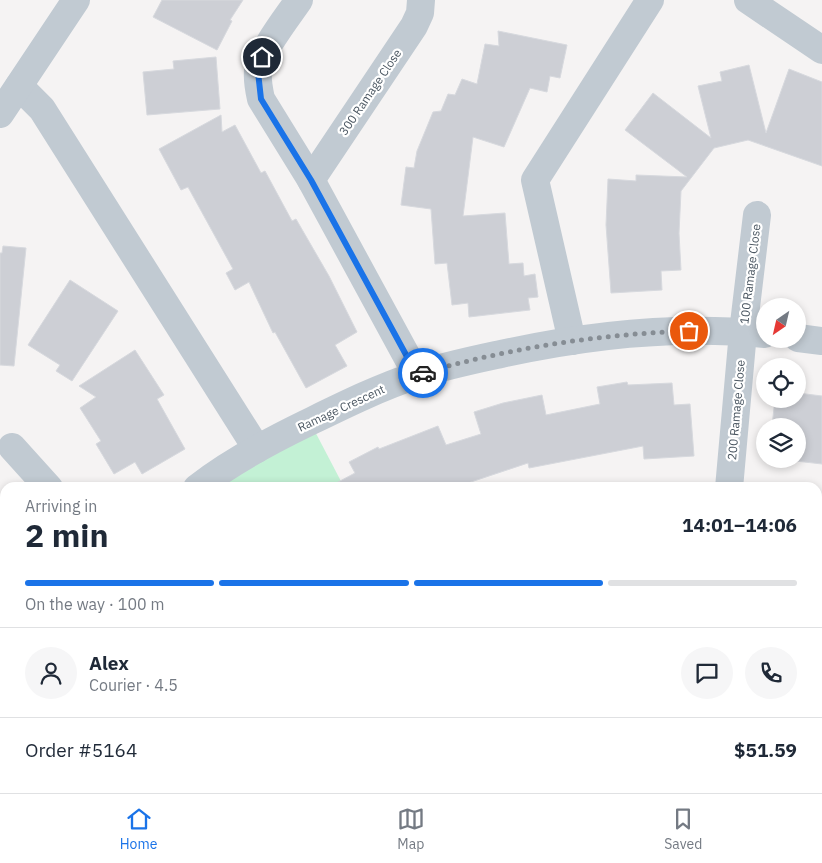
<!DOCTYPE html>
<meta charset="utf-8">
<style>
body{margin:0;font-family:"IBM Plex Sans",sans-serif;background:#f6f6f7;color:#1f2937;height:100vh;display:flex;flex-direction:column;font-size:19px;white-space:nowrap}
*{box-sizing:border-box;margin:0}
p{font-size:16px;color:#747a83}
.icon{flex:none;width:28px;height:28px;fill:none;stroke:currentColor;stroke-width:2;stroke-linecap:round;stroke-linejoin:round}
.map{position:relative;flex:1;overflow:hidden}
.sheet{position:absolute;left:0px;top:482px;width:822px;height:311px;display:flex;flex-direction:column;background:#fff;border-radius:15px 15px 0 0;box-shadow:0 2px 8px #0003}
.sheet>*{flex:none}
.needle{width:32px;rotate:214deg}
.fabs{position:absolute;left:756px;top:298px;display:grid;gap:10px}
.fabs a{display:grid;place-items:center;width:50px;height:50px;border-radius:50%;background:#fff;box-shadow:0 2px 8px #0003;font-size:25px}
.pin{position:absolute;display:grid;place-items:center;width:42px;height:42px;color:#fff;margin:-21px;border:2px solid #fff;border-radius:50%;box-shadow:0 1px 5px #0007}
.courier{position:absolute;display:grid;place-items:center;width:50px;height:50px;margin:-25px;border:4px solid #1a73e8;border-radius:50%;background:#fff;color:#222;box-shadow:0 1px 6px #0007}
.head em{font-style:normal;font-weight:700}
.head div{display:flex;flex-direction:column-reverse}
.head{display:flex;align-items:center;justify-content:space-between;height:85px;padding:0 25px}
h1{font-size:32px;font-weight:700;line-height:38px}
.bar{display:grid;grid-template-columns:repeat(4,1fr);gap:8px 5px;align-content:center;height:60px;padding:0 25px}
.bar i{height:6px;border-radius:4px;background:#e0e1e3}
.bar .current{background:#1a73e8}
.bar p{grid-column:span 4}
.line{display:flex;align-items:center;gap:12px;padding:0 25px;border-top:1px solid #e0e1e3}
.line div{flex:1}
.round{display:grid;place-items:center;flex:none;width:52px;height:52px;border-radius:26px;background:#f6f6f7}
.tabs{display:flex;justify-content:space-around;align-items:center;height:70px;border-top:1px solid #e0e1e3;background:#fff;font-size:14px;color:#747a83}
.tabs a{display:grid;justify-items:center;gap:2px}
.tabs .current{color:#1a73e8}
.map>svg:first-child{display:block}
</style>
<div class="map">
<svg width="822" height="793" viewBox="0 0 822 793">
<rect width="100%" height="100%" fill="#f5f3f3"/>
<g fill="#c3f1d5">
<path d="M310,422L344,487L197,488Z"/>
<path d="M430,789H512L510,793H436Z"/>
</g>
<g fill="#cdcfd5" stroke="#d7d9de">
<path d="M162,0H243L230,20L232,21L217,50L153,17Z"/>
<path d="M498,31L567,45L560,78L550,76L547,92L530,88L504,147L473,137L463,216L505,213L509,264L523,263L524,276L535,274L538,297L528,298L530,310L469,317L468,303L452,305L447,263L435,264L431,209L401,205L406,167L414,168L417,151L433,112L441,111L448,94L455,95L462,79L477,84L485,44L499,46Z"/>
<path d="M216,57L220,109L147,115L143,72L174,69L173,61Z"/>
<path d="M749,65L766,133L789,69L822,82V166L748,140L714,148L681,191L679,233L681,270L661,271L662,290L611,293L606,225L608,179L636,181V175L687,177L625,130L653,93L711,138L698,86L722,81L720,72Z"/>
<path d="M221,115L222,132L235,125L261,173L265,171L292,221L296,219L329,276L357,332L335,345L347,366L306,388L275,332L273,333L249,282L235,290L226,273L233,269L188,187L181,190L159,149Z"/>
<path d="M3,246L26,248L14,366L0,365V253H2Z"/>
<path d="M70,280L118,311L72,381L56,371L60,365L28,345Z"/>
<path d="M135,350L164,395L157,399L185,449L142,474L135,462L114,474L96,444L101,441L80,408L96,397L79,386Z"/>
<path d="M627,382L628,385L672,383L674,405L690,404L694,456L644,459L643,446L529,468L528,463L453,488H327L355,473L349,462L378,447L379,449L438,426L446,445L481,434L474,412L503,403L542,395L546,415L600,404L597,387Z"/>
<path d="M798,393L822,396V464L778,459H798V426H772L775,399L793,402V399H798Z"/>
</g>
<g fill="none" stroke-linecap="round" stroke-linejoin="round">
<g stroke="#c1cad2" stroke-width="28">
<path d="M299,0C286,19 261,50 258,71C257,81 259,90 261,99L311,180L417,375"/>
<path d="M748,0L822,50"/>
<path d="M19,86L42,109L257,449"/>
<path d="M0,114L76,0"/>
<path d="M311,180L414,26L420,13L421,0"/>
<path d="M798,338L822,341"/>
<path d="M572,341L535,180L650,0"/>
<path d="M12,447L49,488"/>
<path d="M197,488C230,462 268,442 305,424C342,406 378,388 417,375C444,366 473,360 501,354C587,335 677,325 765,334"/>
<path d="M729,488L743,332L757,215"/>
<path d="M818,523L822,524"/>
<path d="M0,697L5,690"/>
<path d="M138,789L144,793"/>
<path d="M468,789L470,793"/>
</g>
</g>
<g fill="none" stroke-linecap="round" stroke-linejoin="round">
<path stroke="#868d94" stroke-width="5" stroke-dasharray="0 9" d="M423,373C510,348 599,334 689,331"/>
<path stroke="#1a73e8" stroke-width="6" d="M262,57L258,72L261,99L311,180L417,375L423,373"/>
</g>
<g text-anchor="middle" dominant-baseline="central" stroke-width="4.5" stroke-linejoin="round" paint-order="stroke">
<g font-size="12" fill="#4a5661" stroke="#fff">
<text transform="translate(370 92) rotate(-56)">300 Ramage Close</text>
<text transform="translate(750 274) rotate(-83)">100 Ramage Close</text>
<text transform="translate(341 408) rotate(-25)">Ramage Crescent</text>
<text transform="translate(736 410) rotate(-85)">200 Ramage Close</text>
</g>
</g>
</svg>
<div class="fabs">
<a><svg class="needle" viewBox="-14 -14 28 28"><path d="M0-13l5 13h-10z" fill="#e53935"/><path d="M0 13l5-13h-10z" fill="#747a83"/></svg></a>
<a><svg class="icon" aria-label="locate" viewBox="0 0 24 24"><circle cx="12" cy="12" r="6"/><path d="M12 2v4M12 18v4M2 12h4M18 12h4"/></svg></a>
<a><svg class="icon" aria-label="layers" viewBox="0 0 24 24"><path d="M12 4l9 5-9 5-9-5zM3 14l9 5 9-5"/></svg></a>
</div>
<div class="pin" style="left:689px;top:331px;background:#ea580c"><svg class="icon" aria-label="bag" viewBox="0 0 24 24"><path d="M5 8h14l-1 12H6zM9 8a3 3 0 0 1 6 0"/></svg></div>
<div class="pin" style="left:262px;top:57px;background:#1f2937"><svg class="icon" aria-label="home" viewBox="0 0 24 24"><path d="M3 11l9-7 9 7M6 9v11h12V9"/></svg></div>
<div class="courier" style="left:423px;top:373px"><svg class="icon" aria-label="car" viewBox="0 0 24 24"><path d="M5 17H2v-5l4-1 3-4h7l3 4 3 1v5h-3M9 17h6M6 11h13"/><circle cx="7" cy="17" r="2"/><circle cx="17" cy="17" r="2"/></svg></div>
<section class="sheet">
<div class="head"><div><h1>2 min</h1><p>Arriving in</p></div><em>14:01–14:06</em></div>
<div class="bar"><i class="current"></i><i class="current"></i><i class="current"></i><i></i><p>On the way · 100 m</p></div>
<div class="line" style="height:90px"><a class="round"><svg class="icon" aria-label="person" viewBox="0 0 24 24"><circle cx="12" cy="8" r="4"/><path d="M4 21q1-7 8-7t8 7"/></svg></a><div><b>Alex</b><p>Courier · 4.5</p></div><a class="round"><svg class="icon" aria-label="chat" viewBox="0 0 24 24"><path d="M4 5h16v11H9l-5 4z"/></svg></a><a class="round"><svg class="icon" aria-label="phone" viewBox="0 0 24 24"><path d="M5 4h4l2 5-3 2q2 4 5 5l2-3 5 2v4C11 20 4 13 5 4z"/></svg></a></div>
<div class="line" style="height:65px"><div>Order #5164</div><b>$51.59</b></div>
</section>
</div>
<nav class="tabs">
<a class="current"><svg class="icon" aria-label="home" viewBox="0 0 24 24"><path d="M3 11l9-7 9 7M6 9v11h12V9"/></svg>Home</a>
<a><svg class="icon" aria-label="map" viewBox="0 0 24 24"><path d="M3 6l6-2 6 2 6-2v14l-6 2-6-2-6 2zM9 4v14M15 6v14"/></svg>Map</a>
<a><svg class="icon" aria-label="saved" viewBox="0 0 24 24"><path d="M7 4h10v16l-5-4-5 4z"/></svg>Saved</a>
</nav>
